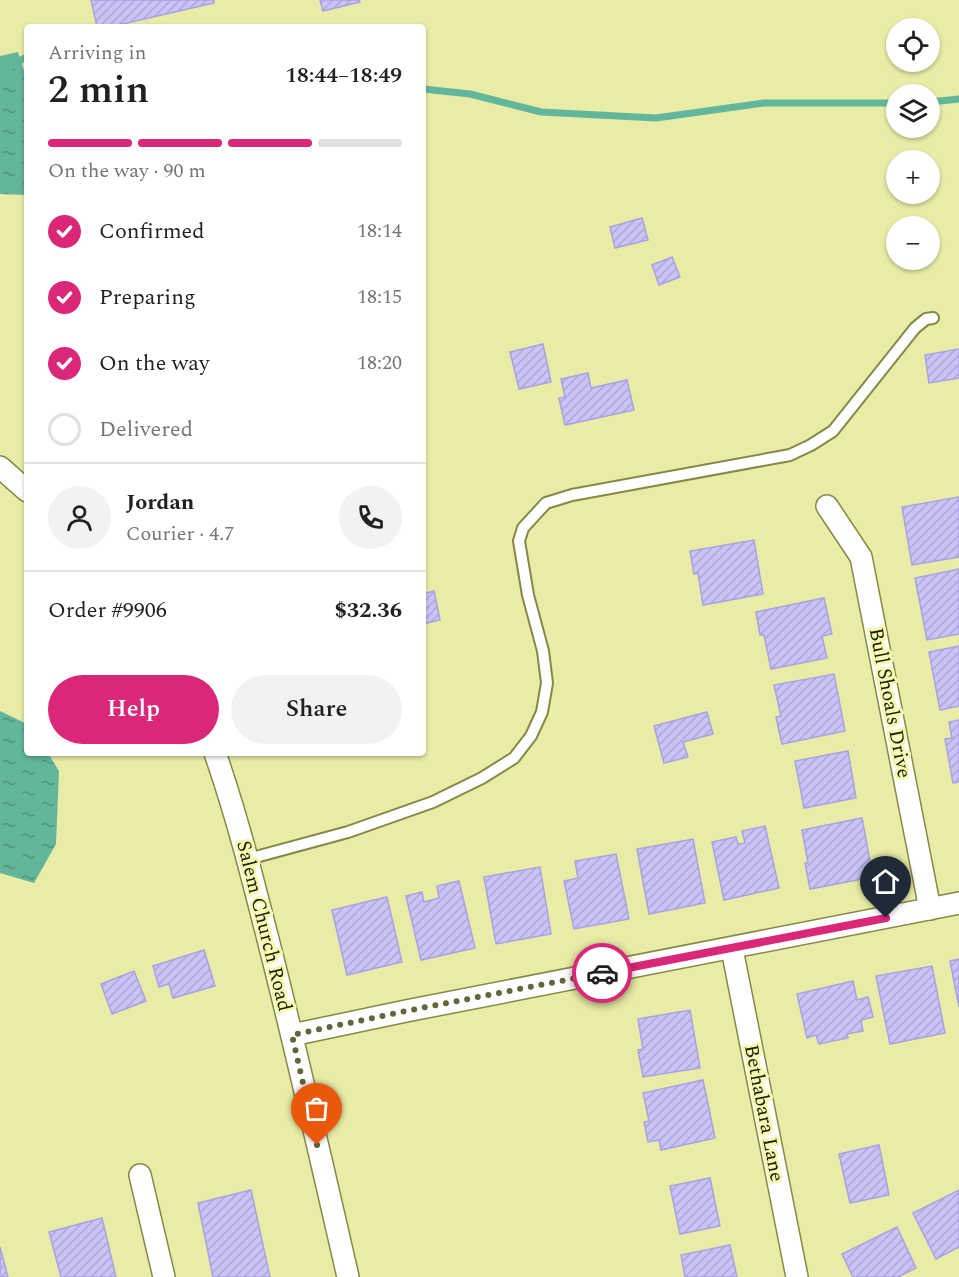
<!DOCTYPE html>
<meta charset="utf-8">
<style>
body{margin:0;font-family:Spectral,serif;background:#f2f2f2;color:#202124;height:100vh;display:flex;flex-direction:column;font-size:22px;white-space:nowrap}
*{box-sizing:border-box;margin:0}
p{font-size:20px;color:#757577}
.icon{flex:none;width:33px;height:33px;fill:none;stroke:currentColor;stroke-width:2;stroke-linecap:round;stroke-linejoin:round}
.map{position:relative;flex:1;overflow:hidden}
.side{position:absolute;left:24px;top:24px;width:402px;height:732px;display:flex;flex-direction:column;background:#fff;border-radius:6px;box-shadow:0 2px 4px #0004}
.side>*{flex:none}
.controls{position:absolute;left:886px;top:18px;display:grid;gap:12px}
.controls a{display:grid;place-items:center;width:54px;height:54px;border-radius:50%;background:#fff;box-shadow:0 2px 4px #0004;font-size:30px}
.pin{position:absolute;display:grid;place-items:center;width:51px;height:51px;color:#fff;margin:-62px -26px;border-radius:50% 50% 50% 0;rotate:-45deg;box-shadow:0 0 6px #0007}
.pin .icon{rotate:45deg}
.courier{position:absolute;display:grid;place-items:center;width:60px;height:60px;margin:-30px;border:4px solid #db2777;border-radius:50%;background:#fff;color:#222;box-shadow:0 2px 8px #0007}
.overview em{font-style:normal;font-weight:600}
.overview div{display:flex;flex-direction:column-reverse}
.overview{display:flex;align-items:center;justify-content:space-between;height:102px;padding:0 24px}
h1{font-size:39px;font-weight:600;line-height:45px}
.bar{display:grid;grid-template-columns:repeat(4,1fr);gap:9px 6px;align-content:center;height:72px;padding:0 24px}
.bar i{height:8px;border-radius:4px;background:#e0e0e0}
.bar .on{background:#db2777}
.bar p{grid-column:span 4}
.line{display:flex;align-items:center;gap:15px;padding:0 24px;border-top:2px solid #e0e0e0}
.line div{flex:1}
.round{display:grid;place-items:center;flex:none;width:63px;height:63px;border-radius:32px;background:#f2f2f2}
ol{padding:0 24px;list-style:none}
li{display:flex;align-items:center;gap:18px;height:66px}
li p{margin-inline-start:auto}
li .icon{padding:6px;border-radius:50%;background:#db2777;color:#fff;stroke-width:4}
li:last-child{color:#757577}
li i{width:33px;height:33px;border:3px solid #e0e0e0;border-radius:50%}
.primary-button{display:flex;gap:12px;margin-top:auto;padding:12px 24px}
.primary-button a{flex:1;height:69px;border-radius:36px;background:#db2777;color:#fff;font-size:24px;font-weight:600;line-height:69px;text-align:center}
.primary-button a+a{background:#f2f2f2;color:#202124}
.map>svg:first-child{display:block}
</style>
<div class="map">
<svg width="959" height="1277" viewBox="0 0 959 1277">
<defs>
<pattern id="water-ripples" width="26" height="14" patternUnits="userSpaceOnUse" patternTransform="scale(1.5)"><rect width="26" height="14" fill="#62b69b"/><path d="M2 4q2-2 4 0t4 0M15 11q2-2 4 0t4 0" fill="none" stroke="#50937c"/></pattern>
<pattern id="building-hatch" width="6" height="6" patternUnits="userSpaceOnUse" patternTransform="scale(1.5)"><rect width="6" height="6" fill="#c9c3f8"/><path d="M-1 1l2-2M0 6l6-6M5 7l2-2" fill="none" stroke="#aca7d3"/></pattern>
</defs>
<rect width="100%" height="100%" fill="#e8eca6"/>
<g fill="url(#water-ripples)">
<path d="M18,52L27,80V195L0,194V56Z"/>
<path d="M0,711L27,724V753H48L59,771L56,844L34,883L0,873Z"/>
</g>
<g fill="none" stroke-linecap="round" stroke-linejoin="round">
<g stroke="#62b69b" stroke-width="7">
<path d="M0,74C11,69 16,61 27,57"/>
<path d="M423,89L470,94L541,112L656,118L764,103H897"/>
<path d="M930,102L959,99"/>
</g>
</g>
<g fill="url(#building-hatch)" stroke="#aaa1e0" stroke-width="1.5">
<path d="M91,0H214V3L110,27H97Z"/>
<path d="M320,0H359L360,2L323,11Z"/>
<path d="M642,218L648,240L615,248L610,227Z"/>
<path d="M672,257L680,277L659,285L652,265Z"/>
<path d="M543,344L551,382L519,389L510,352Z"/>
<path d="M959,349V378L929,383L925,355Z"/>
<path d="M588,373L591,388L627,380L634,410L565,425L559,398L565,397L561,379Z"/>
<path d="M959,497V557L912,565L902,507Z"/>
<path d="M754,540L763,594L703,605L698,573L694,574L690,551Z"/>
<path d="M959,569V634L927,640L915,578Z"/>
<path d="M434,591L440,620L423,624V594Z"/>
<path d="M824,598L832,634L822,636L827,658L771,669L764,635H760L756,612Z"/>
<path d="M959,646V706L940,710L929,652Z"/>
<path d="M834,674L845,731L782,744L776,717L781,716L774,685Z"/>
<path d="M707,712L713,734L683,742L688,757L664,763L654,726Z"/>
<path d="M959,720V782L953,783L945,739L952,738L949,722Z"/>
<path d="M848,751L856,798L804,808L795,761Z"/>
<path d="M862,818L873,877L810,889L805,863H808L802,830Z"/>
<path d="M765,826L779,888L724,900L712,842L736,837L738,844L745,843L742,831Z"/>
<path d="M693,839L705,903L649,914L637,849Z"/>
<path d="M616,854L629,919L574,929L564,881L578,878L575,861Z"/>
<path d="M540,867L551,934L496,944L484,877Z"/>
<path d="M459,881L475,948L421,960L406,896L422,892L424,902L439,898L437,886Z"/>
<path d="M387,897L402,962L347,975L332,910Z"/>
<path d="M204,950L215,986L173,998L169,984L159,987L153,966Z"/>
<path d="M959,959V1007L950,961Z"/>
<path d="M932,966L945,1033L890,1044L876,976Z"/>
<path d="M134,971L146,1001L112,1014L101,984Z"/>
<path d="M853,981L857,1000L868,997L873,1017L861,1020L863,1031L847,1034L848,1038L819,1044L816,1035L807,1038L797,994Z"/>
<path d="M690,1010L700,1068L643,1077L638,1050L643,1049L638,1019Z"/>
<path d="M703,1080L715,1138L661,1150L659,1140L648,1142L644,1122L649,1121L643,1093Z"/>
<path d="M879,1145L889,1195L850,1203L839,1154Z"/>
<path d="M710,1178L720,1226L680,1234L670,1186Z"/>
<path d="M251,1190L270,1277H213L198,1203Z"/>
<path d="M959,1190V1247L936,1259L913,1213Z"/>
<path d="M102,1218L116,1277H61L49,1232Z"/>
<path d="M897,1227L916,1268L898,1277H853L842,1254Z"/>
<path d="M730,1245L737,1277H685L681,1255Z"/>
<path d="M0,1247L8,1277H0Z"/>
</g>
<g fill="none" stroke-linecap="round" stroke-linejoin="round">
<defs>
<path id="lane" d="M248,859L348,832L433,802L482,778L514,758L531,736L542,712L547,683L543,651L528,595L519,541L523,528L546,503L572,495L790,455L811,445L833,431L915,328L926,319L933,318"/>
<g id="street">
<path d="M0,467L27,491"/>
<path d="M827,506L861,557L930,909"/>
<path d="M215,753C239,822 256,892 274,963C300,1067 324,1172 348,1277"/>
<path d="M732,949L797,1277"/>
<path d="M292,1035L406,1011L959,903"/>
<path d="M140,1175L164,1277"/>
</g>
</defs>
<use href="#lane" stroke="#868946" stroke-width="14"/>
<use href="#street" stroke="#868946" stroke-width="24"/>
<use href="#lane" stroke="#fff" stroke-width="10"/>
<use href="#street" stroke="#fff" stroke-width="21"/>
</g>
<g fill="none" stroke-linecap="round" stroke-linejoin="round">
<path stroke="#64653c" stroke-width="6" stroke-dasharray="0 10.8" d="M317,1145L292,1035L406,1011L602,973"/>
<path stroke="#db2777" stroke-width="8" d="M602,973L886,918"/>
</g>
<g text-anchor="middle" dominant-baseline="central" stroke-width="6" stroke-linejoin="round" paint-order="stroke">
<g font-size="20" fill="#1d1d03" stroke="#f5f9b3">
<text transform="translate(890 703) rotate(79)">Bull Shoals Drive</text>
<text transform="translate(264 926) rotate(76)">Salem Church Road</text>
<text transform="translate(764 1113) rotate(79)">Bethabara Lane</text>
</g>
</g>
</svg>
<div class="controls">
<a><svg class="icon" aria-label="locate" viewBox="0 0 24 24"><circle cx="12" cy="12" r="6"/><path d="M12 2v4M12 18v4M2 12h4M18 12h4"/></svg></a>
<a><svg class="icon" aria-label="layers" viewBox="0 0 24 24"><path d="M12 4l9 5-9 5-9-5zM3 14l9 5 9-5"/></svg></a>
<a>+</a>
<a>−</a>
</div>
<div class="pin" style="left:317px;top:1145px;background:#ea580c"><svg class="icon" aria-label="bag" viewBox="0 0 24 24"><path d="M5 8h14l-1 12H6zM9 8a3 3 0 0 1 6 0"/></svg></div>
<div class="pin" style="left:886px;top:918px;background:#1f2937"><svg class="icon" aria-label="home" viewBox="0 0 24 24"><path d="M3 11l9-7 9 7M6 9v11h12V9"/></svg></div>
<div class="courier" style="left:602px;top:973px"><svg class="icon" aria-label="car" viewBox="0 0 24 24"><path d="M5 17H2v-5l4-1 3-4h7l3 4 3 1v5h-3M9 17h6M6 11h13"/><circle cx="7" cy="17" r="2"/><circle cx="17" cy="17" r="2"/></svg></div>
<section class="side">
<div class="overview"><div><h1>2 min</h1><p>Arriving in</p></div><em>18:44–18:49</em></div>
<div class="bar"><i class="on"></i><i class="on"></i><i class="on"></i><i></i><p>On the way · 90 m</p></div>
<ol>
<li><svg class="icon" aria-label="check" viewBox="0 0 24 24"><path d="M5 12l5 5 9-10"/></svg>Confirmed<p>18:14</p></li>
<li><svg class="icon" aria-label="check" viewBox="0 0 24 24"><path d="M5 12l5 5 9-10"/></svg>Preparing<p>18:15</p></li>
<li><svg class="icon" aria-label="check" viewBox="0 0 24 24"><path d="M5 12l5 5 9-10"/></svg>On the way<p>18:20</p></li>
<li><i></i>Delivered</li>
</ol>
<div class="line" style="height:108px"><a class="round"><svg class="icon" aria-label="person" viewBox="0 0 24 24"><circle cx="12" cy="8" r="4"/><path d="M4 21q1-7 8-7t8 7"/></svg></a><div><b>Jordan</b><p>Courier · 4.7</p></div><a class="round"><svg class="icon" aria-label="phone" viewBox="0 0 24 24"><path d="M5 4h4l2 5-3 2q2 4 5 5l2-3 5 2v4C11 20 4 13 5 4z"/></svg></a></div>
<div class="line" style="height:78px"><div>Order #9906</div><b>$32.36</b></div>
<div class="primary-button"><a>Help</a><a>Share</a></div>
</section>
</div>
